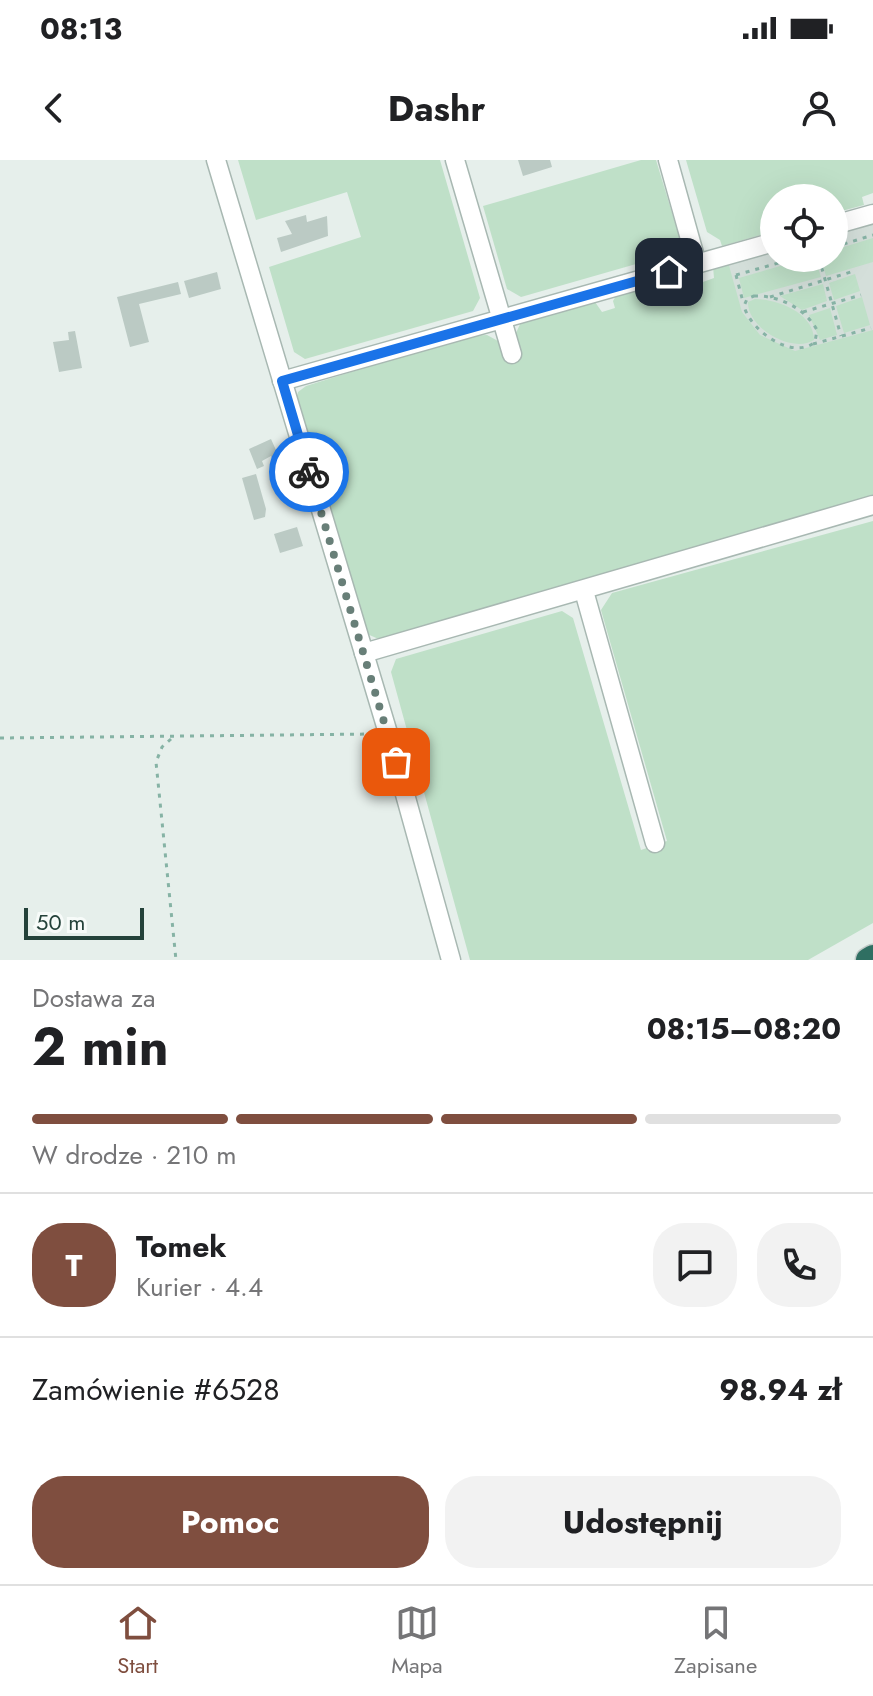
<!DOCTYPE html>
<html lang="pl">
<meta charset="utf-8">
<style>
body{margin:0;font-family:Jost,sans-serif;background:#f2f2f2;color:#202124;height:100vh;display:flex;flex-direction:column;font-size:30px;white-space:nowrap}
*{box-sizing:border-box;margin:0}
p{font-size:26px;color:#757577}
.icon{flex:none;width:44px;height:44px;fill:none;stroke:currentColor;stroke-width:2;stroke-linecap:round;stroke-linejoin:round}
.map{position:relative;height:800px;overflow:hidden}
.panel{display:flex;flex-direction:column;background:#fff;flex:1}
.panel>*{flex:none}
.controls{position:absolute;left:760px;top:24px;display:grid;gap:16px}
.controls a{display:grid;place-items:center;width:88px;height:88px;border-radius:50%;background:#fff;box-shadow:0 8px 32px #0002;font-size:40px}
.scale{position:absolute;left:24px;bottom:20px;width:120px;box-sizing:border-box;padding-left:8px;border:4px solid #24423a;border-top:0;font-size:22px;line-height:28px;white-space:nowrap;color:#24423a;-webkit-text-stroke:6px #f7fbf9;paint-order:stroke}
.pin{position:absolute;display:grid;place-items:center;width:68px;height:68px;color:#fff;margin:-34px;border-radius:16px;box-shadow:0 4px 12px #0006}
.courier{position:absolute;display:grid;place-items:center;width:80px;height:80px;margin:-40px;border:6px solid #1a73e8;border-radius:50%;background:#fff;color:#222;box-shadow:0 2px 10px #0007}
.headline em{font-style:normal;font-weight:700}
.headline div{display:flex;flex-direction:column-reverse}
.headline{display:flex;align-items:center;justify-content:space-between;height:136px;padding:0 32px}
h1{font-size:52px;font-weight:700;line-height:60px}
.bar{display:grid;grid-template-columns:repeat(4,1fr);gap:12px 8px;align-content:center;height:96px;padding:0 32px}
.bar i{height:10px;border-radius:6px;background:#e0e0e0}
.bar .current{background:#7f4e3f}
.bar p{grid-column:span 4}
.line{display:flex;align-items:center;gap:20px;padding:0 32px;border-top:2px solid #e0e0e0}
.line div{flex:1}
.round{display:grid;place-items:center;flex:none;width:84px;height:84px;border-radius:32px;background:#f2f2f2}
.action{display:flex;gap:16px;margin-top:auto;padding:16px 32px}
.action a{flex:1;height:92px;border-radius:32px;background:#7f4e3f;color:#fff;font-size:32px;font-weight:700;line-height:92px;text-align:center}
.action a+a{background:#f2f2f2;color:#202124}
.status{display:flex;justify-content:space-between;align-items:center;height:56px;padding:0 40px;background:#fff;direction:ltr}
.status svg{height:22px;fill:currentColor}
header{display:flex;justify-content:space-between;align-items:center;height:104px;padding:0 32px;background:#fff;font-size:36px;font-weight:700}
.tabs{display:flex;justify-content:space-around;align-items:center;height:112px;border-top:2px solid #e0e0e0;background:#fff;font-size:22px;color:#757577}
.tabs a{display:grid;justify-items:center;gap:4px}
.tabs .current{color:#7f4e3f}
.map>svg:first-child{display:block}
</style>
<div class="status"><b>08:13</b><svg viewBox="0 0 49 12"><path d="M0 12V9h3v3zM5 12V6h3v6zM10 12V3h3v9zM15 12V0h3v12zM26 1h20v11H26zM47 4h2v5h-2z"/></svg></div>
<header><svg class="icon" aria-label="back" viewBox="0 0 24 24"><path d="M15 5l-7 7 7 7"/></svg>Dashr<svg class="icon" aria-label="person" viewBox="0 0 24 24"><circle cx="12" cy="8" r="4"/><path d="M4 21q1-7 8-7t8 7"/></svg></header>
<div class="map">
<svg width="873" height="800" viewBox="0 0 873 800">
<rect width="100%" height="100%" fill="#e6efeb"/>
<path fill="#d4dfda" d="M873,61V335L794,356L725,103L774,89V98H834V72Z"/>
<g fill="#bfe0c8">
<path d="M238,0H440L480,138L473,151L305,199L294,192L269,107L361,77L347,32L256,60Z"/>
<path d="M641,0H656L680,79L671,94L521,137L507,129L483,46Z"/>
<path d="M686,0H873V33L862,37L864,45L834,53V38H774V71L722,86L720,80L707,72Z"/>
<path d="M873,78V102L826,116L821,98H834V90Z"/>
<path d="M808,98H815L821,117L744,138L739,118Z"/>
<path d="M728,102L742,152L760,175L795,191L873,170V336L383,481L365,473L295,243L298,232L306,226L467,176L487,175L520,193L516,173L521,162L595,142L602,152L615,148L613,141L617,134L691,113L700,123L714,118L713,106Z"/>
<path d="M855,114L860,131L834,140L829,123Z"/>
<path d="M823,124L827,141L802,150L780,136Z"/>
<path d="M862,137L870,165L844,173L836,146Z"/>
<path d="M755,139C778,139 814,153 814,180C792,194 747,168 748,142Z"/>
<path d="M830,148L837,175L820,180L809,155Z"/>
<path d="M873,361V763L808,800H470L391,512L396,499L562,451L573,458L641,690L667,681L601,450L612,433Z"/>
</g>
<g fill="#bbcac4">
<path d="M518,0H550L552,7L523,16Z"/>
<path d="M306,55L307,62L327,56L328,76L281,92L277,78L292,74L285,61Z"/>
<path d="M217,112L221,129L189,138L184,121Z"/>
<path d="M178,122L181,134L139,144L149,182L130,187L117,137Z"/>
<path d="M75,171L82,208L59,212L53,182L69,180L68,172Z"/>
<path d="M271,279L280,299L274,302L271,296L262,301L264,306L257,309L249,289Z"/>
<path d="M256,314L266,349L265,357L254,360L242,318Z"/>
<path d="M297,367L303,386L280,393L274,374Z"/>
</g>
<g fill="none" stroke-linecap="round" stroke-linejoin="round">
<defs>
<g id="street">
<path d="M216,0L388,573L451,800"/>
<path d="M455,0L512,194"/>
<path d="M668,0L697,104"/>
<path d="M834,65L873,54"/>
<path d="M282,221L774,82"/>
<path d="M584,431L655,683"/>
<path d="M364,493L873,345"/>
</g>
<path id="highway" d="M868,800L873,797"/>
</defs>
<use href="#street" stroke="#a8b8b2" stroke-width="21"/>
<use href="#highway" stroke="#c2cac8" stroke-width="27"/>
<g stroke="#86b3a5" stroke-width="3" stroke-dasharray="4 6" stroke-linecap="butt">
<path d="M834,87L873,75"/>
<path d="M819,98L841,176"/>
<path d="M736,115L796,98"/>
<path d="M736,115L743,142"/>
<path d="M754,136C778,135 805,148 817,170L815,182C792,201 750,170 744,146L747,139Z"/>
<path d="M770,137L854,111"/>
<path d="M803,152L861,135"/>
<path d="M813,184L871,168"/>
<path d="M0,578L372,574"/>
<path d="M171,579L162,587L156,602L176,800"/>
</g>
<use href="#street" stroke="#fff" stroke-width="18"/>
<use href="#highway" stroke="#2f6f62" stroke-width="24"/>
</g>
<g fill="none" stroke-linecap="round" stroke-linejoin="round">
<path stroke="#687f78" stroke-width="8" stroke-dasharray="0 14.4" d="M309,312L396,602"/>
<path stroke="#1a73e8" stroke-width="10" d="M309,312L282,221L669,112"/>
</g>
</svg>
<div class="controls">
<a><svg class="icon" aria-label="locate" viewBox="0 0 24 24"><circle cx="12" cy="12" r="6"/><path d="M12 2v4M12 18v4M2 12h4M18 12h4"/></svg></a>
</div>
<div class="scale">50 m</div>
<div class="pin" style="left:396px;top:602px;background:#ea580c"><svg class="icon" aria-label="bag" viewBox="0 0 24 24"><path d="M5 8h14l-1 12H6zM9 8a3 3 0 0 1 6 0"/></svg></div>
<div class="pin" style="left:669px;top:112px;background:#1f2937"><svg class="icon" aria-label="home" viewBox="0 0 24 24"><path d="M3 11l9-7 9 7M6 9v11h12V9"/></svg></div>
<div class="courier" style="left:309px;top:312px"><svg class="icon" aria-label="bike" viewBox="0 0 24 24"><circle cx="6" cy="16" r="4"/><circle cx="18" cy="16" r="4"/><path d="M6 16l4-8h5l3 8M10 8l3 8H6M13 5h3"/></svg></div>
</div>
<section class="panel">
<div class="headline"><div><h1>2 min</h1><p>Dostawa za</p></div><em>08:15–08:20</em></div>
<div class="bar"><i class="current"></i><i class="current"></i><i class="current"></i><i></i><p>W drodze · 210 m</p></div>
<div class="line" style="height:144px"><b class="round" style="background:#7f4e3f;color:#fff">T</b><div><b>Tomek</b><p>Kurier · 4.4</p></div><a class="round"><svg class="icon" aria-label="chat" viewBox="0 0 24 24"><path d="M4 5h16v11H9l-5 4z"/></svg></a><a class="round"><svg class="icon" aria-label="phone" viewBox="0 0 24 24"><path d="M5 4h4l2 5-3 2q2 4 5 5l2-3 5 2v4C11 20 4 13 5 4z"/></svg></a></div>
<div class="line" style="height:104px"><div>Zamówienie #6528</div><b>98.94 zł</b></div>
<div class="action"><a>Pomoc</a><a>Udostępnij</a></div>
</section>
<nav class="tabs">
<a class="current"><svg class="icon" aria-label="home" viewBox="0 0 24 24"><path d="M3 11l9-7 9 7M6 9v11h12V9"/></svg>Start</a>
<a><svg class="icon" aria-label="map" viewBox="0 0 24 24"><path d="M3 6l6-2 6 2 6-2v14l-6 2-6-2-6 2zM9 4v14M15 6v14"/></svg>Mapa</a>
<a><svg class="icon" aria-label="saved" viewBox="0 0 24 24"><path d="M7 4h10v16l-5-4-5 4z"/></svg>Zapisane</a>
</nav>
